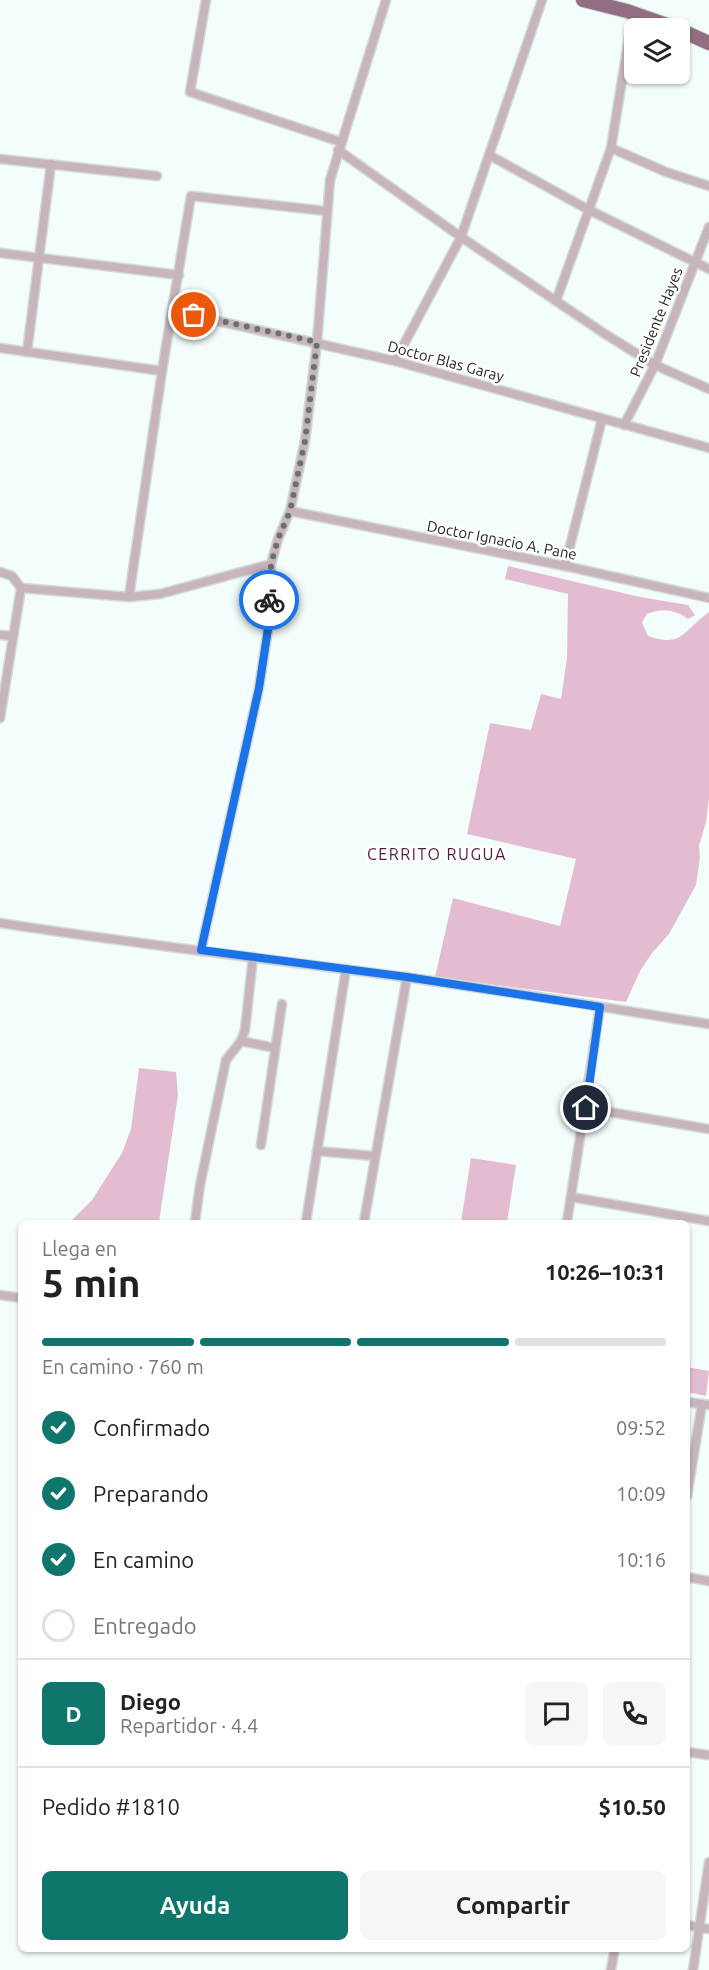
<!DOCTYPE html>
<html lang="es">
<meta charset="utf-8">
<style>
body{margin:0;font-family:Ubuntu,sans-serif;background:#f6f6f6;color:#222;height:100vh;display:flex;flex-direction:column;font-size:22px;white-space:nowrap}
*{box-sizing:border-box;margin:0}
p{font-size:20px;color:#767676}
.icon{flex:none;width:33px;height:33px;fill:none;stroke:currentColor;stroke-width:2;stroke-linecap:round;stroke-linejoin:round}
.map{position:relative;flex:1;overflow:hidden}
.sheet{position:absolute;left:18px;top:1220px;width:672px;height:732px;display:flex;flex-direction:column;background:#fff;border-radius:9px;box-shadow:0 2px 4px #0004}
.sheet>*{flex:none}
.tools{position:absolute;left:624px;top:18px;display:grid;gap:12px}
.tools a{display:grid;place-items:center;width:66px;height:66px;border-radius:9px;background:#fff;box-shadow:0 2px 4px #0004;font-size:30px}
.pin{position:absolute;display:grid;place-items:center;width:51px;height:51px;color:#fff;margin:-26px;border:3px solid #fff;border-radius:50%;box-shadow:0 2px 6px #0007}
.courier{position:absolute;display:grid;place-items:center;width:60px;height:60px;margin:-30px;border:4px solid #1a73e8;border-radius:50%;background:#fff;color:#222;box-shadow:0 2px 8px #0007}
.headline em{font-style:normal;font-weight:700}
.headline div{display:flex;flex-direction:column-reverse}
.headline{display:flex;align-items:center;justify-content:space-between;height:102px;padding:0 24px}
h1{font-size:39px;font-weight:700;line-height:45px}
.bar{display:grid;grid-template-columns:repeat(4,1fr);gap:9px 6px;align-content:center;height:72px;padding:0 24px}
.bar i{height:8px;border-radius:4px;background:#e0e0e0}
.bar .active{background:#0f766e}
.bar p{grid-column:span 4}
.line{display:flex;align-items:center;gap:15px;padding:0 24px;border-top:2px solid #e0e0e0}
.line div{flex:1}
.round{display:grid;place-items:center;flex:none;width:63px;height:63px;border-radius:9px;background:#f6f6f6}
ol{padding:0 24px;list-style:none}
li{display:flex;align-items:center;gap:18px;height:66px}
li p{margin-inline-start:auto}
li .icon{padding:6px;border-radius:50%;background:#0f766e;color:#fff;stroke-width:4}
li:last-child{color:#767676}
li i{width:33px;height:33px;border:3px solid #e0e0e0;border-radius:50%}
.action{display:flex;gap:12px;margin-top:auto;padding:12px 24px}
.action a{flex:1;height:69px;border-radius:9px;background:#0f766e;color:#fff;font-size:24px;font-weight:700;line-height:69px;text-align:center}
.action a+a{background:#f6f6f6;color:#222}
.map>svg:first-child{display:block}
</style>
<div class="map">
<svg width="709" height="1970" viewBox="0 0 709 1970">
<rect width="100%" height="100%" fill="#f3fdfb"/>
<g fill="#e4bcd2">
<path d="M508,566L640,597L688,605L695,615L688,619C674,609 662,608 647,614L642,622L648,636C682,648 683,631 709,612V799L706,822L699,846L700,857L696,885L669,934L652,953L640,971L626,1002L435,977L453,898L560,926L576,859L467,834L490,723L531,730L541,694L561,699L567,658L568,594L505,579Z"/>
<path d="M139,1068L176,1072L178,1095L159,1222H70L92,1200L122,1153L131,1129Z"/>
<path d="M471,1158L516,1165L507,1222H461Z"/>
<path d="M687,1367L709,1371L706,1396L687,1392Z"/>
</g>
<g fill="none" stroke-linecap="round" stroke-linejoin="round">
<defs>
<g id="minor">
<path d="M206,0L190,92L341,142"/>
<path d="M611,148L666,172L709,186"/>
<path d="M338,150L461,237L605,334L655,365L709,389"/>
<path d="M489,155L589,210L709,269"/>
<path d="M0,159L157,176"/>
<path d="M0,253L179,275"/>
<path d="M556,301L611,148L633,13"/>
<path d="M173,311L395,361L709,448"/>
<path d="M0,348L162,371"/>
<path d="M27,352L51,164"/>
<path d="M395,361L461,237L542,0"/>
<path d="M624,425L655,365L709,227"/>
<path d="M290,511L565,566L709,598"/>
<path d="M565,566L602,419"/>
<path d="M0,572L12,576L21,588"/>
<path d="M129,597L162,371L191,196L326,211"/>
<path d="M0,635L13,636"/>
<path d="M0,718L21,588L129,597L160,594L271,564"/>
<path d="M0,923C134,944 269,959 404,977C506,991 607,1008 709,1024"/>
<path d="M201,950L259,688L268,629L271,564L278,539L290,511L305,441L317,342L330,180L386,0"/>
<path d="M241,1041L275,1048"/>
<path d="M586,1108L709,1129"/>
<path d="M261,1145L282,1004"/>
<path d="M317,1151L374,1156"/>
<path d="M571,1197L709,1221"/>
<path d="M195,1222L200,1185L226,1060L241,1041L245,1030L253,957"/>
<path d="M306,1222L346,969"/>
<path d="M364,1222L407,977"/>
<path d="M567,1222L600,1007"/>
<path d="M0,1295L21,1298"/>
<path d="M687,1402L709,1405"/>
<path d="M687,1496L702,1404"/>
<path d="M687,1577L709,1581"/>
<path d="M687,1752L709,1755"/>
<path d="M687,1925L709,1929"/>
<path d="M611,1970L615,1948"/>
<path d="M693,1970L709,1862"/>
</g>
<g id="trunk">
<path d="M583,0L627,11L676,28"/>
<path d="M680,30L709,43"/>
</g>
</defs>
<use href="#minor" stroke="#d1dad9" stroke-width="11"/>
<use href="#trunk" stroke="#d1dad9" stroke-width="16"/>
<use href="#minor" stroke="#c8b4be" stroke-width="8"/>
<use href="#trunk" stroke="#936e82" stroke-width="14"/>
</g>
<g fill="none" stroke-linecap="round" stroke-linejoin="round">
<path stroke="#6a716f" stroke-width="6" stroke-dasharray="0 10.8" d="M194,315L317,342L305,441L290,511L278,539L271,564L269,600"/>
<path stroke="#1a73e8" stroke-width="8" d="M269,600L268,629L259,688L201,950L407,977L600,1007L586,1108"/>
</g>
<g text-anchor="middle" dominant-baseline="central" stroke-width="5" stroke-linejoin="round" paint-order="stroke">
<g font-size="15" fill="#212524" stroke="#fff">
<text transform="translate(656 322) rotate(-68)">Presidente Hayes</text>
<text transform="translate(446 361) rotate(15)">Doctor Blas Garay</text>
<text transform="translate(502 540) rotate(11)">Doctor Ignacio A. Pane</text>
</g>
<g font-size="16" letter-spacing="1.5" fill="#55193f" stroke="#fff">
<text x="437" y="854">CERRITO RUGUA</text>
</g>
</g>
</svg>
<div class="tools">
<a><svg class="icon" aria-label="layers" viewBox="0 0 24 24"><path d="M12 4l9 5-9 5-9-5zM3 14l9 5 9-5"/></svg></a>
</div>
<div class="pin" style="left:194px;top:315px;background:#ea580c"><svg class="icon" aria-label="bag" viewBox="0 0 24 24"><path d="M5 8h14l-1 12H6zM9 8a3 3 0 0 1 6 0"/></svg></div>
<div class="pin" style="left:586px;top:1108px;background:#1f2937"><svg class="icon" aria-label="home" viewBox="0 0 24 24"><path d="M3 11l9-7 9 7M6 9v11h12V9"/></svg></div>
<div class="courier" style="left:269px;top:600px"><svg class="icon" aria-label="bike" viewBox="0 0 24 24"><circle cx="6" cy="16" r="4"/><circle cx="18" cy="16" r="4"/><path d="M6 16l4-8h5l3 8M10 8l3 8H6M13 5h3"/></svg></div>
<section class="sheet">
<div class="headline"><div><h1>5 min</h1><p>Llega en</p></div><em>10:26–10:31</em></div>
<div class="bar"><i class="active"></i><i class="active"></i><i class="active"></i><i></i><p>En camino · 760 m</p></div>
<ol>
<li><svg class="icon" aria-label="check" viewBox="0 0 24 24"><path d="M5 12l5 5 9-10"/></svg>Confirmado<p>09:52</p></li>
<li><svg class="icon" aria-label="check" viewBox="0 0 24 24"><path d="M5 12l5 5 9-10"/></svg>Preparando<p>10:09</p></li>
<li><svg class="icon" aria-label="check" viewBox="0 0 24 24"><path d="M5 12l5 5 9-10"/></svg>En camino<p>10:16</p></li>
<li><i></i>Entregado</li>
</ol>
<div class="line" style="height:108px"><b class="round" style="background:#0f766e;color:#fff">D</b><div><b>Diego</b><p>Repartidor · 4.4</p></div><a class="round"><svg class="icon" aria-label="chat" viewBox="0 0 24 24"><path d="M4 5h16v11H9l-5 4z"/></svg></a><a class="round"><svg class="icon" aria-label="phone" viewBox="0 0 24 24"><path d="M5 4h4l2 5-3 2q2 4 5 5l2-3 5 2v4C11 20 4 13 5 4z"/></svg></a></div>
<div class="line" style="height:78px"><div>Pedido #1810</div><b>$10.50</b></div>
<div class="action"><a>Ayuda</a><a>Compartir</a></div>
</section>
</div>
